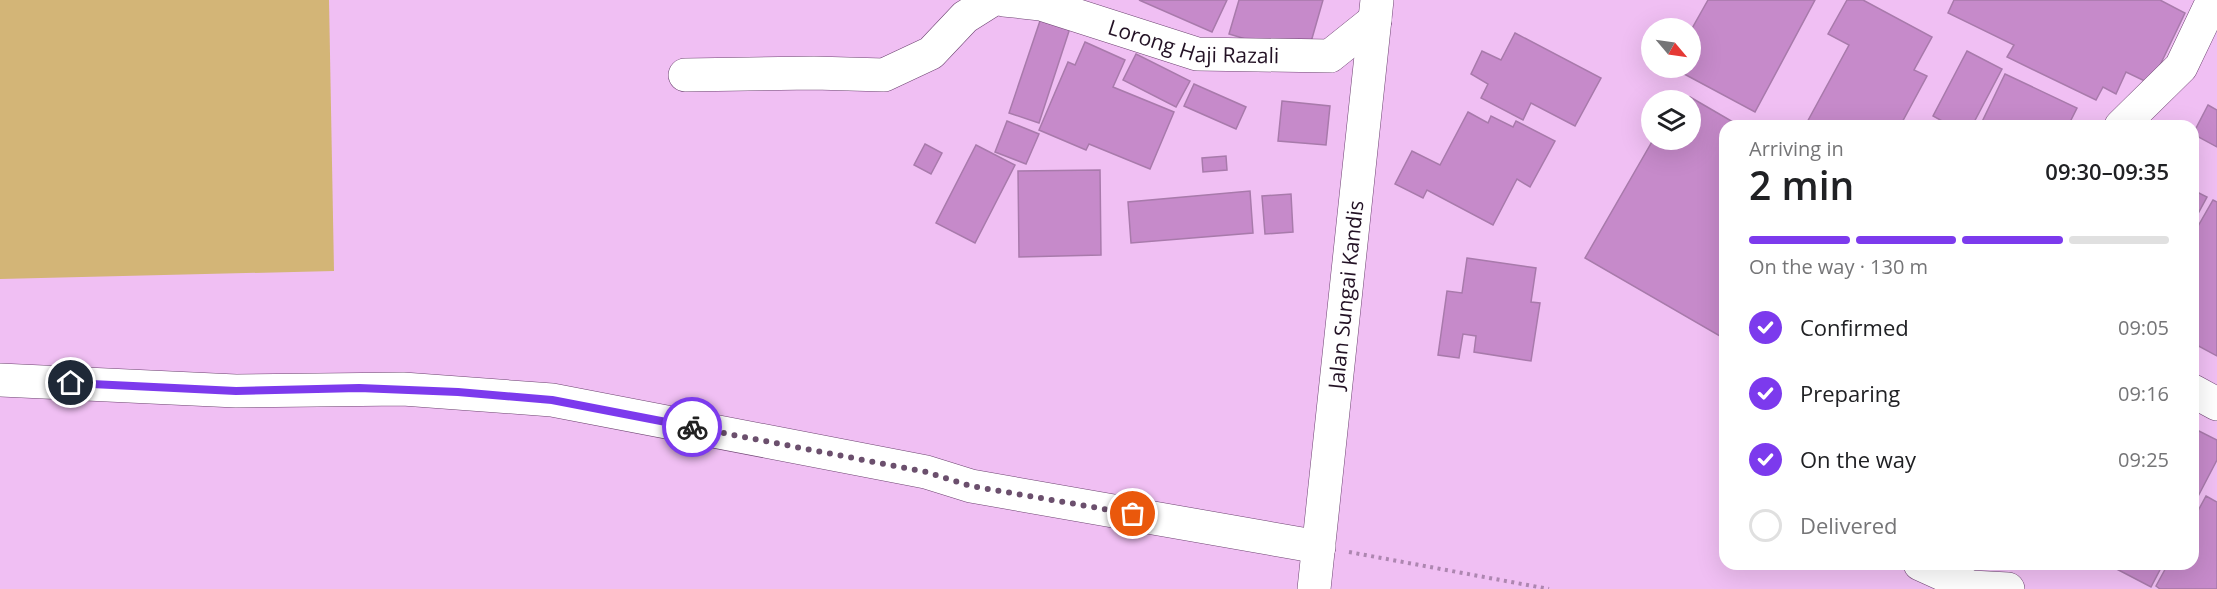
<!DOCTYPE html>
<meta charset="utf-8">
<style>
body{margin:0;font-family:"Open Sans",sans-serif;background:#f2f2f2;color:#202124;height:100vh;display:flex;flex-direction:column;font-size:22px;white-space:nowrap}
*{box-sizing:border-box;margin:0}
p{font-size:20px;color:#757577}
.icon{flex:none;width:33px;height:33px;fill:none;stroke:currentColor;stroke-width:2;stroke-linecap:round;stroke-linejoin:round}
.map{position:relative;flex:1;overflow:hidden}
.sheet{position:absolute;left:1719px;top:120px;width:480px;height:450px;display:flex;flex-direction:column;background:#fff;border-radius:18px;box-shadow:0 6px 24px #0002}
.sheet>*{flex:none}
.needle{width:39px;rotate:119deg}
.controls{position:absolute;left:1641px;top:18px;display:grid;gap:12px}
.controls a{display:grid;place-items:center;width:60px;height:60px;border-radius:50%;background:#fff;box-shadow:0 6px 24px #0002;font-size:30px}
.pin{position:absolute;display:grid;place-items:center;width:51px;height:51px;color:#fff;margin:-26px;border:3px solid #fff;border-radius:50%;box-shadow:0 2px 6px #0007}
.courier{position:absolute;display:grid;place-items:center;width:60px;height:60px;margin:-30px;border:4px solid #7c3aed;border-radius:50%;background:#fff;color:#222;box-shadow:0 2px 8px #0007}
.summary em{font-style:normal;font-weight:600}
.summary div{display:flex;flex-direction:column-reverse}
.summary{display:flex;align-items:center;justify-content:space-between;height:102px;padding:0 30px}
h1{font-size:39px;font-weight:600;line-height:45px}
.bar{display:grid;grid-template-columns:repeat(4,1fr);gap:9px 6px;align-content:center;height:72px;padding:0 30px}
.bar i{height:8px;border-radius:4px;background:#e0e0e0}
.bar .current{background:#7c3aed}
.bar p{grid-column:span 4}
ol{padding:0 30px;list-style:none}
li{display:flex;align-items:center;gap:18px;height:66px}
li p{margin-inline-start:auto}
li .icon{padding:6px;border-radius:50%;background:#7c3aed;color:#fff;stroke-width:4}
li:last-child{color:#757577}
li i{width:33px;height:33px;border:3px solid #e0e0e0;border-radius:50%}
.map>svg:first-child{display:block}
</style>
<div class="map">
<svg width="2217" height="589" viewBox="0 0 2217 589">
<rect width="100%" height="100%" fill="#f0bff3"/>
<path fill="#d3b577" d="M0,0H329L334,271L0,279Z"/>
<g fill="#c68aca" stroke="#a87aab" stroke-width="1.5">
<path d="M1139,0H1227L1212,32Z"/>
<path d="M1239,0H1323L1309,49L1275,48L1229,34Z"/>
<path d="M1708,0H1815L1755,112L1673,68H1690V32Z"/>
<path d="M1847,0H1863L1932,37L1914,70L1927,76L1900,126H1805L1849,45L1828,34Z"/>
<path d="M1954,0H2160L2185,13L2151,84L2126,72L2116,94L2103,87L2096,100L2007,57L2014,45L1948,13Z"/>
<path d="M1043,12L1072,22L1039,123L1009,113Z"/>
<path d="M1515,33L1601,78L1575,126L1531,103L1523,120L1481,98L1488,84L1471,74L1482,51L1501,60Z"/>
<path d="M1085,42L1125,60L1113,87L1174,112L1150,169L1089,144L1086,150L1039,130L1068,62L1075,65Z"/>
<path d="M1967,51L2002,69L1972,126H1951L1933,116Z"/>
<path d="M1136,54L1190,81L1176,107L1123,80Z"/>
<path d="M2005,74L2077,108L2068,126H1980Z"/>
<path d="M1194,84L1246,107L1236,129L1184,106Z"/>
<path d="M1690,97L1740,126H1725V339L1585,258L1653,140H1690Z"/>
<path d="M1282,101L1330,106L1326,145L1278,141Z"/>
<path d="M2208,105L2217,110V147L2193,134Z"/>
<path d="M1468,112L1488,123L1491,116L1513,127L1516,121L1555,141L1530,187L1517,179L1493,225L1427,190L1423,198L1395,184L1412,151L1440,165Z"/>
<path d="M1007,121L1039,134L1026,164L995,152Z"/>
<path d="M925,144L942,153L931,174L914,165Z"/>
<path d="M976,145L1015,165L975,243L936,223Z"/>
<path d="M1226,156L1227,170L1203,172L1202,158Z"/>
<path d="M1100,170L1101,255L1019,257L1018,171Z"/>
<path d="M2193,190L2207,197L2193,223Z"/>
<path d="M1250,191L1253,233L1131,243L1128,202Z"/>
<path d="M1291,194L1293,232L1265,234L1262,196Z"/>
<path d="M2213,200L2217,202V356L2193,343V235Z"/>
<path d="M1467,258L1536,268L1531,302L1540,303L1531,361L1474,352L1476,336L1463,334L1459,358L1438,355L1447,291L1462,293Z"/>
<path d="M2193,428L2217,440V460L2193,506Z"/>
<path d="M2206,496L2217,502V589H2160L2156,586L2168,564H2193V520Z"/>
<path d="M2107,564H2163L2151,587Z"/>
</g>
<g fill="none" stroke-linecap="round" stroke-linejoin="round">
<defs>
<g id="minor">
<path id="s1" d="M1004,0L1041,4L1197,54L1330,56L1375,20"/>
<path d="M685,75L814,73L884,75L931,53L965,17L992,0"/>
<path d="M2121,126L2181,67L2213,0"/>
<path d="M0,380L236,391L403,389L552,400L926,472L971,486L1319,547"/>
<path d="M2193,391L2217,404"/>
<path d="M1920,564L1971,587L2008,589"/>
<path id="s2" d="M1314,589L1377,0"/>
</g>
</defs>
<use href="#minor" stroke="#6d4371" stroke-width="34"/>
<path stroke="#ad86b0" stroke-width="4" stroke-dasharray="3 4.5" stroke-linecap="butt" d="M1349,552L1549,589"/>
<use href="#minor" stroke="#fff" stroke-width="33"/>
</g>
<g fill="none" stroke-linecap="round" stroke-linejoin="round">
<path stroke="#6b4f6d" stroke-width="6" stroke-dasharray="0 10.8" d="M692,427L926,472L971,486L1133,514"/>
<path stroke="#7c3aed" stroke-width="8" d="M71,383L236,391L359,388L458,392L552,400L692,427"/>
</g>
<g text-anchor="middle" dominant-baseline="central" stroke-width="4.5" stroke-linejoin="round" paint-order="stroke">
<g font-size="21" fill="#231225" stroke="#fdedfd">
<text stroke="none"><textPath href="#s1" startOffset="196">Lorong Haji Razali</textPath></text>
<text stroke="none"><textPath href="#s2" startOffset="296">Jalan Sungai Kandis</textPath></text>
</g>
</g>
</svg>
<div class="controls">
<a><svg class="needle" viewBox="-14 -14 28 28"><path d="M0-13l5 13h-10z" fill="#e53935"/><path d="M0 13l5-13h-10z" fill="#757577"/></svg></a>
<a><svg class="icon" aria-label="layers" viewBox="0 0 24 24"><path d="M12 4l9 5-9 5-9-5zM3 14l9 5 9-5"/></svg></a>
</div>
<div class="pin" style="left:1133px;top:514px;background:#ea580c"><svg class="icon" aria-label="bag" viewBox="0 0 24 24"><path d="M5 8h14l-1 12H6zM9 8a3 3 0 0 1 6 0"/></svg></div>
<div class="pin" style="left:71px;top:383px;background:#1f2937"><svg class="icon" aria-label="home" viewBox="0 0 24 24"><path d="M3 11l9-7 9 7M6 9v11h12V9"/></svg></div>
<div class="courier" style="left:692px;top:427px"><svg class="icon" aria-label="bike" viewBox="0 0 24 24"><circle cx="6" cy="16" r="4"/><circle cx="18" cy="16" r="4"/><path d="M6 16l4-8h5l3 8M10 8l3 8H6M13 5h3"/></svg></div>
<section class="sheet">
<div class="summary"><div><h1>2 min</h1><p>Arriving in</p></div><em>09:30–09:35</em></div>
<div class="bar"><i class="current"></i><i class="current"></i><i class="current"></i><i></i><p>On the way · 130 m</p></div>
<ol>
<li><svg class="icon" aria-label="check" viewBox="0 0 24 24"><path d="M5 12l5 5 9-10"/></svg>Confirmed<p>09:05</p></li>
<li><svg class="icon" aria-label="check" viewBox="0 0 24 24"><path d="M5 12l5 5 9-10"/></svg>Preparing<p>09:16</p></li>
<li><svg class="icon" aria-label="check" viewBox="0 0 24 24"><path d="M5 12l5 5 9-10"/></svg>On the way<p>09:25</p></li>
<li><i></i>Delivered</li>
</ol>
</section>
</div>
